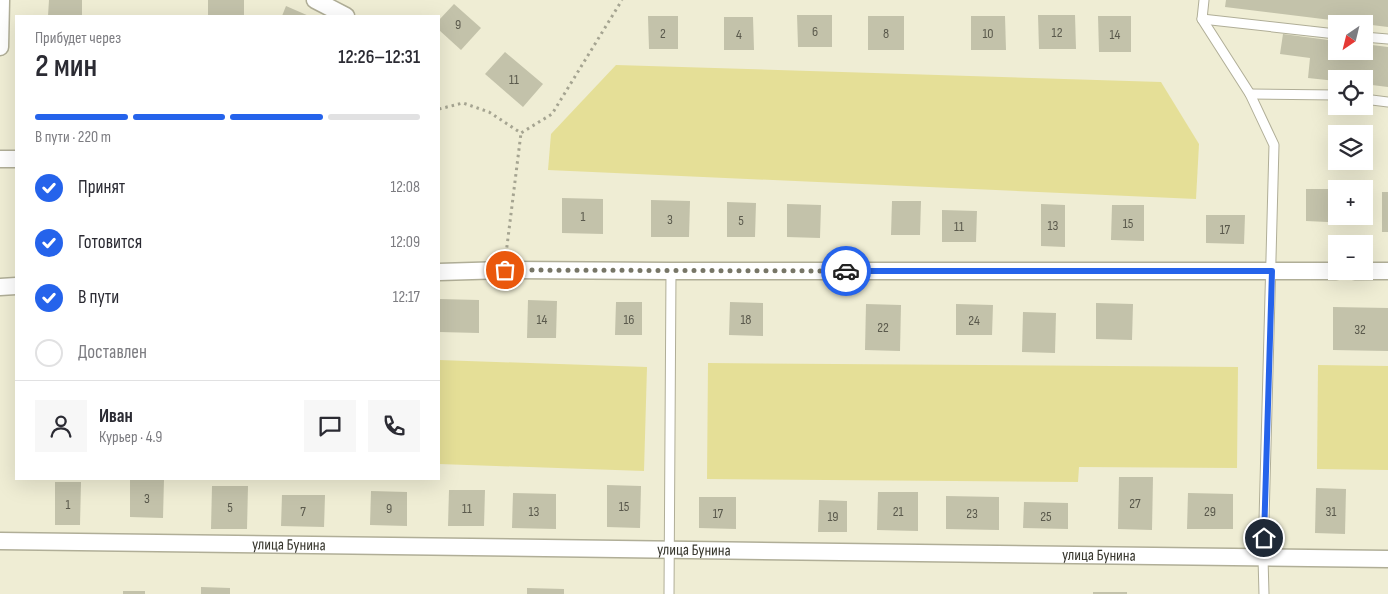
<!DOCTYPE html>
<html lang="ru">
<meta charset="utf-8">
<style>
body{margin:0;font-family:"Sofia Sans Condensed",sans-serif;background:#f7f7f7;color:#2b2b33;height:100vh;display:flex;flex-direction:column;font-size:19px;white-space:nowrap}
*{box-sizing:border-box;margin:0}
p{font-size:16px;color:#7c7c81}
.icon{flex:none;width:28px;height:28px;fill:none;stroke:currentColor;stroke-width:2;stroke-linecap:round;stroke-linejoin:round}
.map{position:relative;flex:1;overflow:hidden}
.side{position:absolute;left:15px;top:15px;width:425px;height:465px;display:flex;flex-direction:column;background:#fff;border-radius:0px;box-shadow:0 5px 20px #0002}
.side>*{flex:none}
.needle{width:32px;rotate:215deg}
.fabs{position:absolute;left:1328px;top:15px;display:grid;gap:10px}
.fabs a{display:grid;place-items:center;width:45px;height:45px;border-radius:0px;background:#fff;box-shadow:0 5px 20px #0002;font-size:25px}
.pin{position:absolute;display:grid;place-items:center;width:42px;height:42px;color:#fff;margin:-21px;border:2px solid #fff;border-radius:50%;box-shadow:0 1px 5px #0007}
.courier{position:absolute;display:grid;place-items:center;width:50px;height:50px;margin:-25px;border:4px solid #2563eb;border-radius:50%;background:#fff;color:#222;box-shadow:0 1px 6px #0007}
.headline em{font-style:normal;font-weight:600}
.headline div{display:flex;flex-direction:column-reverse}
.headline{display:flex;align-items:center;justify-content:space-between;height:85px;padding:0 20px}
h1{font-size:32px;font-weight:600;line-height:38px}
.bar{display:grid;grid-template-columns:repeat(4,1fr);gap:8px 5px;align-content:center;height:60px;padding:0 20px}
.bar i{height:6px;border-radius:4px;background:#e1e1e2}
.bar .current{background:#2563eb}
.bar p{grid-column:span 4}
.line{display:flex;align-items:center;gap:12px;padding:0 20px;border-top:1px solid #e1e1e2}
.line div{flex:1}
.round{display:grid;place-items:center;flex:none;width:52px;height:52px;border-radius:0px;background:#f7f7f7}
ol{padding:0 20px;list-style:none}
li{display:flex;align-items:center;gap:15px;height:55px}
li p{margin-inline-start:auto}
li .icon{padding:5px;border-radius:50%;background:#2563eb;color:#fff;stroke-width:4}
li:last-child{color:#7c7c81}
li i{width:28px;height:28px;border:2px solid #e1e1e2;border-radius:50%}
.map>svg:first-child{display:block}
</style>
<div class="map">
<svg width="1388" height="594" viewBox="0 0 1388 594">
<rect width="100%" height="100%" fill="#efedd4"/>
<g fill="#e5df97">
<path d="M616,65L1161,82L1199,144L1196,199L548,170L551,134Z"/>
<path d="M439,360L647,367L644,471L439,464Z"/>
<path d="M708,363L1238,367L1237,468L1079,467L1078,482L707,479Z"/>
<path d="M1318,365L1388,366V470L1317,469Z"/>
</g>
<g fill="#c3c2aa">
<path d="M49,0H82V16H48Z"/>
<rect x="208" y="0" width="36" height="16"/>
<path d="M1226,0H1388V27L1225,7Z"/>
<path d="M454,4L481,28L461,50L439,30V20Z"/>
<path d="M286,6L309,16H282Z"/>
<path d="M797,15H832V47H798Z"/>
<path d="M1038,15H1075L1076,49H1039Z"/>
<path d="M648,16H678V49H649Z"/>
<rect x="868" y="16" width="36" height="34"/>
<path d="M971,16H1005L1006,50H971Z"/>
<path d="M1098,16H1131V52H1099Z"/>
<path d="M724,17H753L754,50H724Z"/>
<path d="M1283,34L1336,41V51H1364V44L1388,47V87L1364,84V79H1336V81L1308,78L1310,58L1280,54Z"/>
<path d="M505,52L543,84L523,107L485,74Z"/>
<path d="M1306,189H1329L1328,222L1306,221Z"/>
<rect x="1382" y="192" width="6" height="40"/>
<path d="M562,198L603,199V234L562,233Z"/>
<path d="M651,200L690,201L689,237H651Z"/>
<path d="M892,201H921L920,235H891Z"/>
<path d="M727,202L756,203L755,237H727Z"/>
<path d="M787,204L821,205L820,238L787,237Z"/>
<path d="M1041,204L1065,205V247L1041,246Z"/>
<path d="M1112,205H1144V241L1111,240Z"/>
<path d="M942,210L977,211L976,242H942Z"/>
<path d="M1206,215H1245L1244,244L1206,243Z"/>
<path d="M439,299L479,300V333L439,332Z"/>
<path d="M528,300L557,301L556,338H527Z"/>
<path d="M616,302H642V335H615Z"/>
<path d="M730,302L763,303V336L729,335Z"/>
<path d="M1096,303L1133,304L1132,340L1096,339Z"/>
<path d="M866,304L901,305L900,351L865,350Z"/>
<path d="M956,304L993,305L992,335H956Z"/>
<path d="M1333,307L1388,308V351L1333,350Z"/>
<path d="M1023,312L1056,313L1055,353L1022,352Z"/>
<path d="M1119,477H1153L1152,530L1118,529Z"/>
<path d="M130,479H164L163,518L130,517Z"/>
<path d="M55,482H81L80,525H55Z"/>
<path d="M607,485L641,486L640,528L607,527Z"/>
<path d="M212,486H248L247,529H211Z"/>
<path d="M1316,488L1346,489L1345,534L1315,533Z"/>
<path d="M449,490H485L484,526H448Z"/>
<path d="M371,491L407,492V526L370,525Z"/>
<path d="M878,492H918V531L877,530Z"/>
<path d="M513,493L556,494V529L512,528Z"/>
<path d="M1188,493L1233,494V529H1187Z"/>
<path d="M282,495H325L324,527L281,526Z"/>
<path d="M946,496L999,497V530L946,529Z"/>
<path d="M699,497H736V529L699,528Z"/>
<path d="M819,500L847,501V532H818Z"/>
<path d="M1024,502L1068,503V529L1023,528Z"/>
<path d="M201,587L230,588V594H201Z"/>
<path d="M527,588L564,589V594H527Z"/>
<rect x="123" y="591" width="22" height="3"/>
<rect x="1093" y="592" width="34" height="2"/>
</g>
<g fill="none" stroke-linecap="round" stroke-linejoin="round">
<defs>
<g id="lane">
<path d="M1204,0L1202,19L1250,94L1274,145L1263,558L1264,594"/>
<path d="M1202,19L1336,34"/>
<path d="M1364,37L1388,39"/>
<path d="M1250,94L1336,95"/>
<path d="M1364,99L1388,102"/>
<path d="M669,594L671,271"/>
</g>
<g id="street">
<path d="M315,0L346,16"/>
<path d="M0,47L1,0"/>
<path d="M0,159H16"/>
<path d="M1355,271H1388"/>
<path d="M439,272L505,270L671,271H1336"/>
<path d="M0,287L16,286"/>
<path id="s1" d="M0,541L1388,559"/>
</g>
</defs>
<use href="#lane" stroke="#b0ae97" stroke-width="11"/>
<use href="#street" stroke="#b0ae97" stroke-width="19"/>
<g stroke="#a5a491" stroke-width="3" stroke-dasharray="2.5 4" stroke-linecap="butt">
<path d="M439,109L463,103L489,112L521,133L552,114L622,0"/>
<path d="M506,254L521,133"/>
</g>
<use href="#lane" stroke="#fff" stroke-width="9"/>
<use href="#street" stroke="#fff" stroke-width="16"/>
</g>
<g fill="none" stroke-linecap="round" stroke-linejoin="round">
<path stroke="#777667" stroke-width="5" stroke-dasharray="0 9" d="M505,270L846,271"/>
<path stroke="#2563eb" stroke-width="6" d="M846,271H1272L1264,538"/>
</g>
<g text-anchor="middle" dominant-baseline="central" stroke-width="4" stroke-linejoin="round" paint-order="stroke">
<g font-size="14" fill="#5a594c">
<text x="458" y="24">9</text>
<text x="815" y="31">6</text>
<text x="1057" y="32">12</text>
<text x="663" y="33">2</text>
<text x="886" y="33">8</text>
<text x="988" y="33">10</text>
<text x="739" y="34">4</text>
<text x="1115" y="34">14</text>
<text x="514" y="79">11</text>
<text x="583" y="216">1</text>
<text x="670" y="219">3</text>
<text x="741" y="220">5</text>
<text x="1128" y="223">15</text>
<text x="1053" y="225">13</text>
<text x="959" y="226">11</text>
<text x="1225" y="229">17</text>
<text x="542" y="319">14</text>
<text x="629" y="319">16</text>
<text x="746" y="319">18</text>
<text x="974" y="320">24</text>
<text x="883" y="327">22</text>
<text x="1360" y="329">32</text>
<text x="147" y="498">3</text>
<text x="1135" y="503">27</text>
<text x="68" y="504">1</text>
<text x="624" y="506">15</text>
<text x="230" y="507">5</text>
<text x="389" y="508">9</text>
<text x="467" y="508">11</text>
<text x="303" y="511">7</text>
<text x="534" y="511">13</text>
<text x="898" y="511">21</text>
<text x="1210" y="511">29</text>
<text x="1331" y="511">31</text>
<text x="718" y="513">17</text>
<text x="972" y="513">23</text>
<text x="833" y="516">19</text>
<text x="1046" y="516">25</text>
</g>
<g font-size="16" fill="#37362d" stroke="#fcfbe1">
<text stroke="none"><textPath href="#s1" startOffset="289">улица Бунина</textPath></text>
<text stroke="none"><textPath href="#s1" startOffset="694">улица Бунина</textPath></text>
<text stroke="none"><textPath href="#s1" startOffset="1099">улица Бунина</textPath></text>
</g>
</g>
</svg>
<div class="fabs">
<a><svg class="needle" viewBox="-14 -14 28 28"><path d="M0-13l5 13h-10z" fill="#e53935"/><path d="M0 13l5-13h-10z" fill="#7c7c81"/></svg></a>
<a><svg class="icon" aria-label="locate" viewBox="0 0 24 24"><circle cx="12" cy="12" r="6"/><path d="M12 2v4M12 18v4M2 12h4M18 12h4"/></svg></a>
<a><svg class="icon" aria-label="layers" viewBox="0 0 24 24"><path d="M12 4l9 5-9 5-9-5zM3 14l9 5 9-5"/></svg></a>
<a>+</a>
<a>−</a>
</div>
<div class="pin" style="left:505px;top:270px;background:#ea580c"><svg class="icon" aria-label="bag" viewBox="0 0 24 24"><path d="M5 8h14l-1 12H6zM9 8a3 3 0 0 1 6 0"/></svg></div>
<div class="pin" style="left:1264px;top:538px;background:#1f2937"><svg class="icon" aria-label="home" viewBox="0 0 24 24"><path d="M3 11l9-7 9 7M6 9v11h12V9"/></svg></div>
<div class="courier" style="left:846px;top:271px"><svg class="icon" aria-label="car" viewBox="0 0 24 24"><path d="M5 17H2v-5l4-1 3-4h7l3 4 3 1v5h-3M9 17h6M6 11h13"/><circle cx="7" cy="17" r="2"/><circle cx="17" cy="17" r="2"/></svg></div>
<section class="side">
<div class="headline"><div><h1>2 мин</h1><p>Прибудет через</p></div><em>12:26–12:31</em></div>
<div class="bar"><i class="current"></i><i class="current"></i><i class="current"></i><i></i><p>В пути · 220 m</p></div>
<ol>
<li><svg class="icon" aria-label="check" viewBox="0 0 24 24"><path d="M5 12l5 5 9-10"/></svg>Принят<p>12:08</p></li>
<li><svg class="icon" aria-label="check" viewBox="0 0 24 24"><path d="M5 12l5 5 9-10"/></svg>Готовится<p>12:09</p></li>
<li><svg class="icon" aria-label="check" viewBox="0 0 24 24"><path d="M5 12l5 5 9-10"/></svg>В пути<p>12:17</p></li>
<li><i></i>Доставлен</li>
</ol>
<div class="line" style="height:90px"><a class="round"><svg class="icon" aria-label="person" viewBox="0 0 24 24"><circle cx="12" cy="8" r="4"/><path d="M4 21q1-7 8-7t8 7"/></svg></a><div><b>Иван</b><p>Курьер · 4.9</p></div><a class="round"><svg class="icon" aria-label="chat" viewBox="0 0 24 24"><path d="M4 5h16v11H9l-5 4z"/></svg></a><a class="round"><svg class="icon" aria-label="phone" viewBox="0 0 24 24"><path d="M5 4h4l2 5-3 2q2 4 5 5l2-3 5 2v4C11 20 4 13 5 4z"/></svg></a></div>
</section>
</div>
